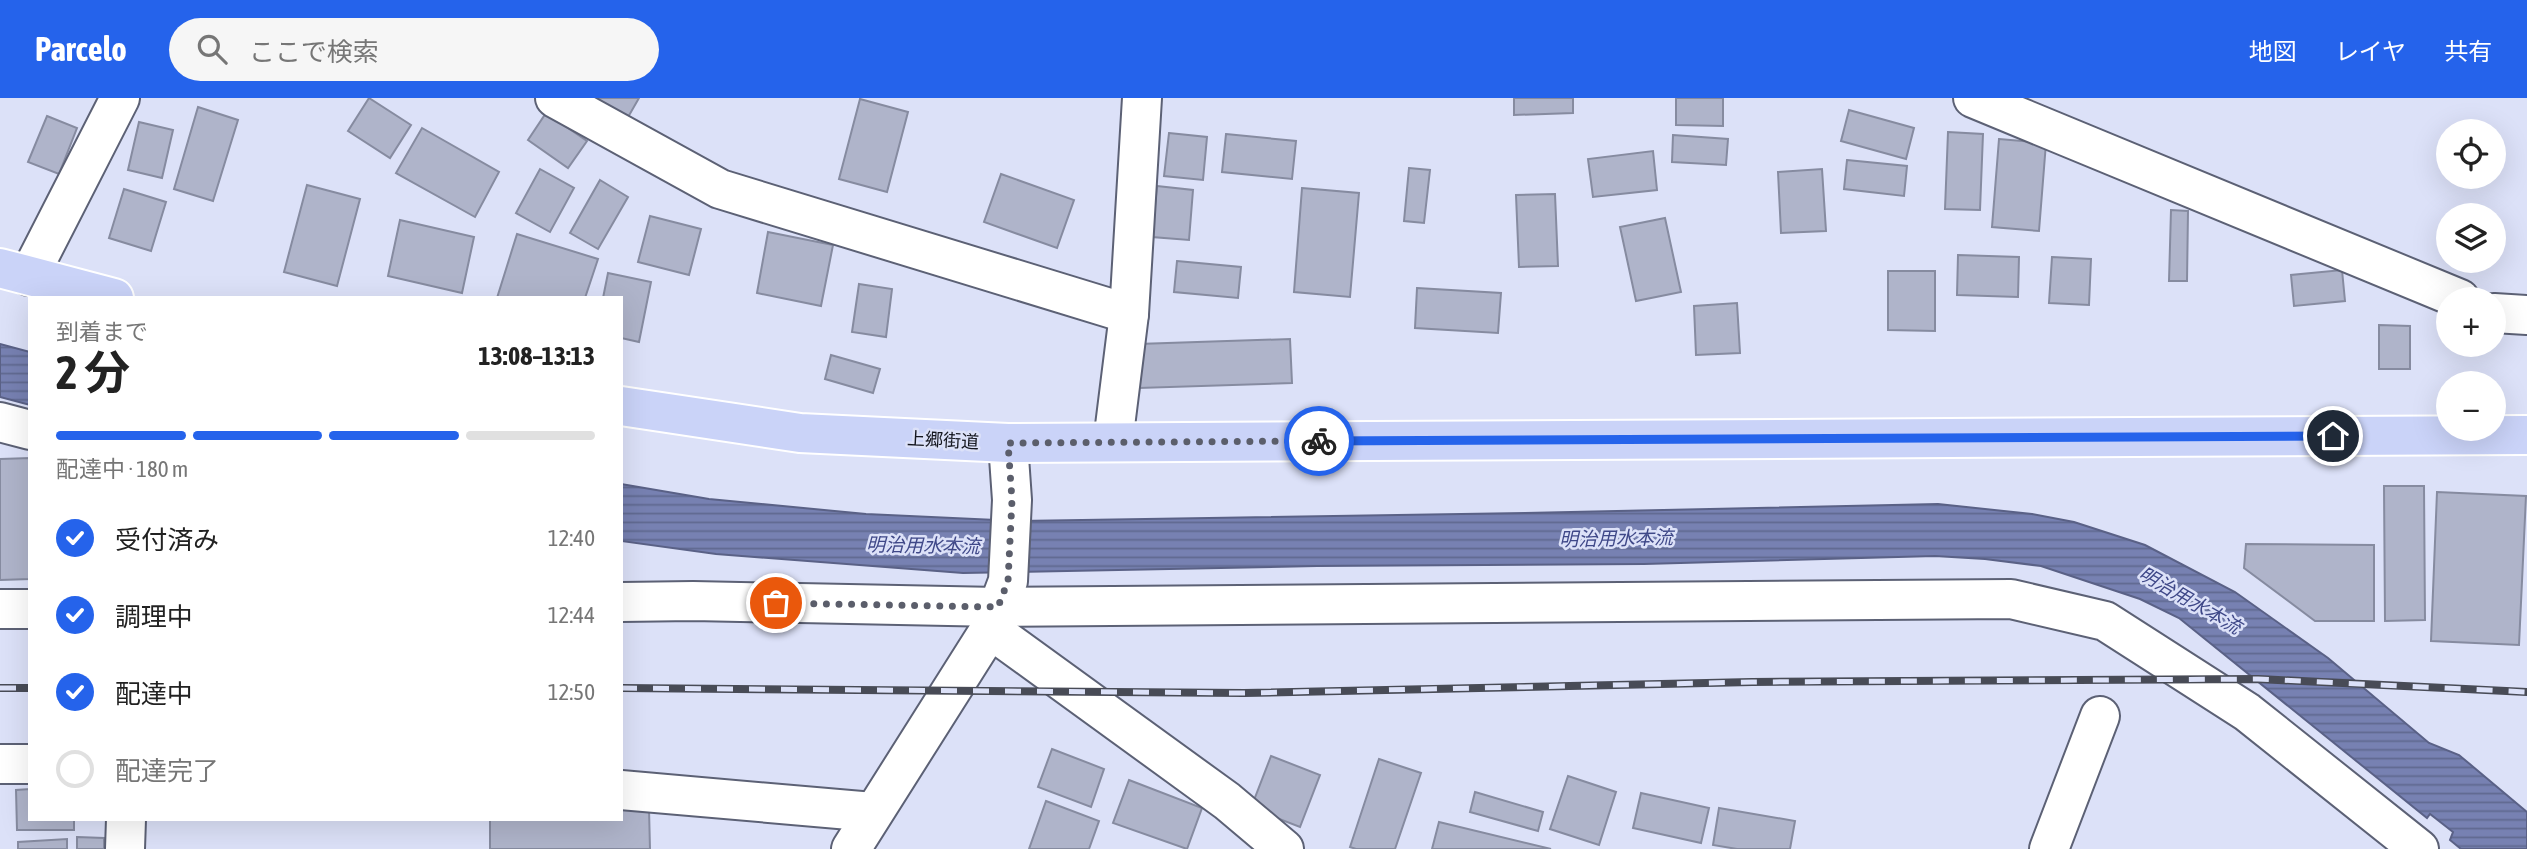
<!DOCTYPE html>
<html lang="ja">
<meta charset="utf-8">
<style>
body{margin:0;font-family:"Asap Condensed","Noto Sans JP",sans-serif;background:#f6f6f6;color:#222;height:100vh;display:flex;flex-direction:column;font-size:26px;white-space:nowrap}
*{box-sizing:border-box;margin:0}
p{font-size:23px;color:#767676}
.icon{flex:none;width:38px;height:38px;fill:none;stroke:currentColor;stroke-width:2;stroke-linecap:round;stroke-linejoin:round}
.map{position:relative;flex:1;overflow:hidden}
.sheet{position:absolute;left:28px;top:198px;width:595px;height:525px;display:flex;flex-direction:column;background:#fff;border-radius:0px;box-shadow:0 7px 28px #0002}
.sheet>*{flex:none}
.tools{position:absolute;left:2436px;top:21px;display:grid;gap:14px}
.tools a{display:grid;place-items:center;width:70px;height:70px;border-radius:50%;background:#fff;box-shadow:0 7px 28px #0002;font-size:35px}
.pin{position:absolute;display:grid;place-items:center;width:60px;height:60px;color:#fff;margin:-30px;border:4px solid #fff;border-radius:50%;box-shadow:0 2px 7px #0007}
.courier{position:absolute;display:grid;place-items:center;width:70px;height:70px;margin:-35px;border:5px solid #2563eb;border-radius:50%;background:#fff;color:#222;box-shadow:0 2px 9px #0007}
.summary em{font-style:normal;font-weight:700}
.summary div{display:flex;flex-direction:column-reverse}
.summary{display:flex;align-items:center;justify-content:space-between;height:119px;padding:0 28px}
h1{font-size:46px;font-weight:700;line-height:52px}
.bar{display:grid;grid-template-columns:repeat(4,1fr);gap:10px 7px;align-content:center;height:84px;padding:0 28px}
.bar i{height:9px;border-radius:5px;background:#e0e0e0}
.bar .current{background:#2563eb}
.bar p{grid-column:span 4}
ol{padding:0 28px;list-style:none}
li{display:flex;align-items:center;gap:21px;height:77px}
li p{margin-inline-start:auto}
li .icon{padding:7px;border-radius:50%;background:#2563eb;color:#fff;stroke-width:4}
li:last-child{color:#767676}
li i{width:38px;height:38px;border:4px solid #e0e0e0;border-radius:50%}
header{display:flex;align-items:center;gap:42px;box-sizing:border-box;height:98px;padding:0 35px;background:#2563eb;color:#fff}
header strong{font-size:33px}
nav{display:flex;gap:38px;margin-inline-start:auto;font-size:24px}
.search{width:490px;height:63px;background:#f6f6f6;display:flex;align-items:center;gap:18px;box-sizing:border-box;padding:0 24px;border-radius:38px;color:#767676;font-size:26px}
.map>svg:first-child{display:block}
</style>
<header>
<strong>Parcelo</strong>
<div class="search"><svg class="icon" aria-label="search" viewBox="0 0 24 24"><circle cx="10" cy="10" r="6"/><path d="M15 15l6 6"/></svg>ここで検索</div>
<nav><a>地図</a><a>レイヤ</a><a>共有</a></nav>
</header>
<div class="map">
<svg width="2527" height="751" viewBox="0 0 2527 751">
<defs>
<pattern id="water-rules" width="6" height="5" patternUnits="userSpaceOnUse" patternTransform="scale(1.75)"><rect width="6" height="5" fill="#7781b2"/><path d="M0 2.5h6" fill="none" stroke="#606990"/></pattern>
</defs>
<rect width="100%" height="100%" fill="#dce1f8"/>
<g fill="url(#water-rules)" stroke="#5a6186" stroke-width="2">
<path d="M0,246L30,254V307L0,299Z"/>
<path d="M621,386L709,401L866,416L1019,423L1525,415L1938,406L2032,416L2074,424L2145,447L2235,494L2328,560L2429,645L2459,657L2527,714V751H2461L2450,742L2453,734L2430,716L2427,720L2179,520L2140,501L2041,468L1985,461L1935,458L1644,466L1317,468L963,475L716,456L621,443Z"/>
</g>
<g fill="#afb4ca" stroke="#868ba0" stroke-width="2">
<path d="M369,0L411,27L390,60L348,33Z"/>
<path d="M590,0H639L627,21Z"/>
<path d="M1514,0H1573V15L1514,17Z"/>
<path d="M1676,0H1723V28L1676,27Z"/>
<path d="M860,1L908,14L887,94L839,81Z"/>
<path d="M198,9L238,22L213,103L174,91Z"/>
<path d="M1849,12L1914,30L1906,61L1841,43Z"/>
<path d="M546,15L587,43L568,70L528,42Z"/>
<path d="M47,18L77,30L59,76L28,64Z"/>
<path d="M139,24L173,32L162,80L128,72Z"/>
<path d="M422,30L499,74L475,119L396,75Z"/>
<path d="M1948,34L1983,36L1980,112L1945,111Z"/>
<path d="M1169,35L1207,39L1203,82L1164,78Z"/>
<path d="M1226,36L1296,43L1292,81L1222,74Z"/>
<path d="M1673,37L1728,41L1726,67L1672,64Z"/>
<path d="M1999,41L2046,45L2039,133L1992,129Z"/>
<path d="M1653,53L1657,92L1593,99L1588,61Z"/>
<path d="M1847,62L1907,68L1904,98L1844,91Z"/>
<path d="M1409,70L1430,72L1424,125L1404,123Z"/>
<path d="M540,71L574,90L550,134L516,115Z"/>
<path d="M1822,71L1826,133L1781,135L1778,74Z"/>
<path d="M1001,76L1074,102L1057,150L984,124Z"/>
<path d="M600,82L628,99L598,151L570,135Z"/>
<path d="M307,87L360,101L337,188L284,174Z"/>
<path d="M1157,88L1193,92L1189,142L1152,139Z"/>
<path d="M1302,90L1359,95L1350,199L1294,194Z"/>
<path d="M124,91L166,104L151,153L109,140Z"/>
<path d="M1555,96L1558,168L1519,169L1516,97Z"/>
<path d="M2171,112L2188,113L2187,183H2169Z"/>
<path d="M650,118L701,131L689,177L638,164Z"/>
<path d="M1665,120L1681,194L1636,203L1620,129Z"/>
<path d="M400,122L474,139L462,195L388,178Z"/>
<path d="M768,134L833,147L821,208L757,195Z"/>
<path d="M517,136L598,161L585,200H497Z"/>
<path d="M1958,157L2019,159L2018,199L1957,197Z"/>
<path d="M2052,159L2091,161L2089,207L2049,205Z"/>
<path d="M1177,163L1241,169L1238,200L1174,194Z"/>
<path d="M2342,172L2345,203L2294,208L2291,177Z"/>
<path d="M1888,173H1935V233L1888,232Z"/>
<path d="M608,175L651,184L639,244L621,240V200H603Z"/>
<path d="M859,186L892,191L886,239L852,234Z"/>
<path d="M1417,190L1501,195L1498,235L1415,230Z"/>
<path d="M1737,205L1740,255L1696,257L1694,208Z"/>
<path d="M2379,227L2410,228V271H2379Z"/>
<path d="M1290,241L1292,285L1139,290L1138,246Z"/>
<path d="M831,257L880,271L873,295L825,281Z"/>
<path d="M30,360V481L0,482V361Z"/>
<path d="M2384,388H2424L2425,522L2385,523Z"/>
<path d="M2437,394L2526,398L2519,547L2431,543Z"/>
<path d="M2246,446L2374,447V523H2315L2244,470Z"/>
<path d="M1052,651L1104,671L1091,709L1038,689Z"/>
<path d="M1271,658L1320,677L1300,729L1251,710Z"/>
<path d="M1379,661L1421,675L1395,751H1356L1350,749Z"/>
<path d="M1568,678L1616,694L1599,747L1550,731Z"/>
<path d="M1129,682L1202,710L1187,751L1113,725Z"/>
<path d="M30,691V721H74V732H17L16,692Z"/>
<path d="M1475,694L1543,714L1538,733L1470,714Z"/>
<path d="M1641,695L1709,710L1701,745L1633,730Z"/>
<path d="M1046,703L1099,723L1089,751H1029Z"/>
<path d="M1719,710L1795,723L1790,751H1737L1713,747Z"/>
<path d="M649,711L650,751H490V721H621V712Z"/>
<path d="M1439,724L1551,751H1432Z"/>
<path d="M77,739L104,740V751H77Z"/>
<path d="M67,741V751H18V744Z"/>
</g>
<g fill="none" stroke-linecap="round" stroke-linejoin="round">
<defs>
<g id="street">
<path d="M555,0L720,91L1129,216"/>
<path d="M1973,0L2460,201"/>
<path d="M29,178L120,0"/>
<path d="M2494,215L2527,217"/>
<path d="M0,324L30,332"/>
<path d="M1113,344L1129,216L1142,0"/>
<path d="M621,504L693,503L998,509L2011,501L2105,523L2247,614L2419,751"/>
<path d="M0,511H30"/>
<path d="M990,531L1227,703L1284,751"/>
<path d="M0,666H30"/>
<path d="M621,692L873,714"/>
<path d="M125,751L126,721"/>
<path d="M2049,751L2100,618"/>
</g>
<path id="secondary" d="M851,751L990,531L1008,483L1012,402L1008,345"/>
<g id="primary">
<path d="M0,170L114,200"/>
<path d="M621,308L800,335L1008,345L2527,337"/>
</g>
</defs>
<use href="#street" stroke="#5c6175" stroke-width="42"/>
<use href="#secondary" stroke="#5c6175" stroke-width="42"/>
<use href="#primary" stroke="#fff" stroke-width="42"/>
<use href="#street" stroke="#fff" stroke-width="38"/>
<use href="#secondary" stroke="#fff" stroke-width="38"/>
<use href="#primary" stroke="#cad3f8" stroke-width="38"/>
<defs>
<g id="rail">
<path d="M0,590H30"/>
<path d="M621,590L1244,595L1752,584L2258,581L2527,594"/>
</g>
</defs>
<use href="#rail" stroke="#484b56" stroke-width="8"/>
<use href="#rail" stroke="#dce1f8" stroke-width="5" stroke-dasharray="16" stroke-linecap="butt"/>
</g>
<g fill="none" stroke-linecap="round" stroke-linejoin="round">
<path stroke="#5b5e6b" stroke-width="7" stroke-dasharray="0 12.6" d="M776,505L998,509L1008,483L1012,402L1008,345L1319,343"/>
<path stroke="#2563eb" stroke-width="9" d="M1319,343L2333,338"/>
</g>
<g text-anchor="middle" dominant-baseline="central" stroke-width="5" stroke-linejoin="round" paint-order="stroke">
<g font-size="18" fill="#15171f" stroke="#dce1f8">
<text transform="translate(943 342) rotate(3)">上郷街道</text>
</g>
<g font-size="19" font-style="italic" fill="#3f4888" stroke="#dce1f8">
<text transform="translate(1616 440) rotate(-1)">明治用水本流</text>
<text transform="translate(923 447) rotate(1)">明治用水本流</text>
<text transform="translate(2190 502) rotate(30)">明治用水本流</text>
</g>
</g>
</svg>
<div class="tools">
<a><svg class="icon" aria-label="locate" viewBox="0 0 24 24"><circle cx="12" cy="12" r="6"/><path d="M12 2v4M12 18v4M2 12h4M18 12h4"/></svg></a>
<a><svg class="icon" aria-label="layers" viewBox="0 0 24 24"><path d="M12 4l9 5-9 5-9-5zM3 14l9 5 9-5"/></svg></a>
<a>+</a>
<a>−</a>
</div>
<div class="pin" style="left:776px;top:505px;background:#ea580c"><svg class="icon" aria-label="bag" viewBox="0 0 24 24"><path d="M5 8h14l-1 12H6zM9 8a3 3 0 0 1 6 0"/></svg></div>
<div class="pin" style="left:2333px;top:338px;background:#1f2937"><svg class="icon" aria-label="home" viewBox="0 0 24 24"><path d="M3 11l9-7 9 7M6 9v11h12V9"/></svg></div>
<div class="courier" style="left:1319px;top:343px"><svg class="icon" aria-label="bike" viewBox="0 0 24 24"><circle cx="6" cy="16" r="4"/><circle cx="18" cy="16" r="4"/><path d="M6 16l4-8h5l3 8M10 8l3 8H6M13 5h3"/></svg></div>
<section class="sheet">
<div class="summary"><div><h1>2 分</h1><p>到着まで</p></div><em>13:08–13:13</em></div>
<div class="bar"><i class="current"></i><i class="current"></i><i class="current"></i><i></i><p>配達中 · 180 m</p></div>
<ol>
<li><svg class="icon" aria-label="check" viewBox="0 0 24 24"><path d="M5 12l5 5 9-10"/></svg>受付済み<p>12:40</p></li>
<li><svg class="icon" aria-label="check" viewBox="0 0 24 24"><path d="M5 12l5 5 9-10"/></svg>調理中<p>12:44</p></li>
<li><svg class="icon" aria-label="check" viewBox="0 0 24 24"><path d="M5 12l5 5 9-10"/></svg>配達中<p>12:50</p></li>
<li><i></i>配達完了</li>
</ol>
</section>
</div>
